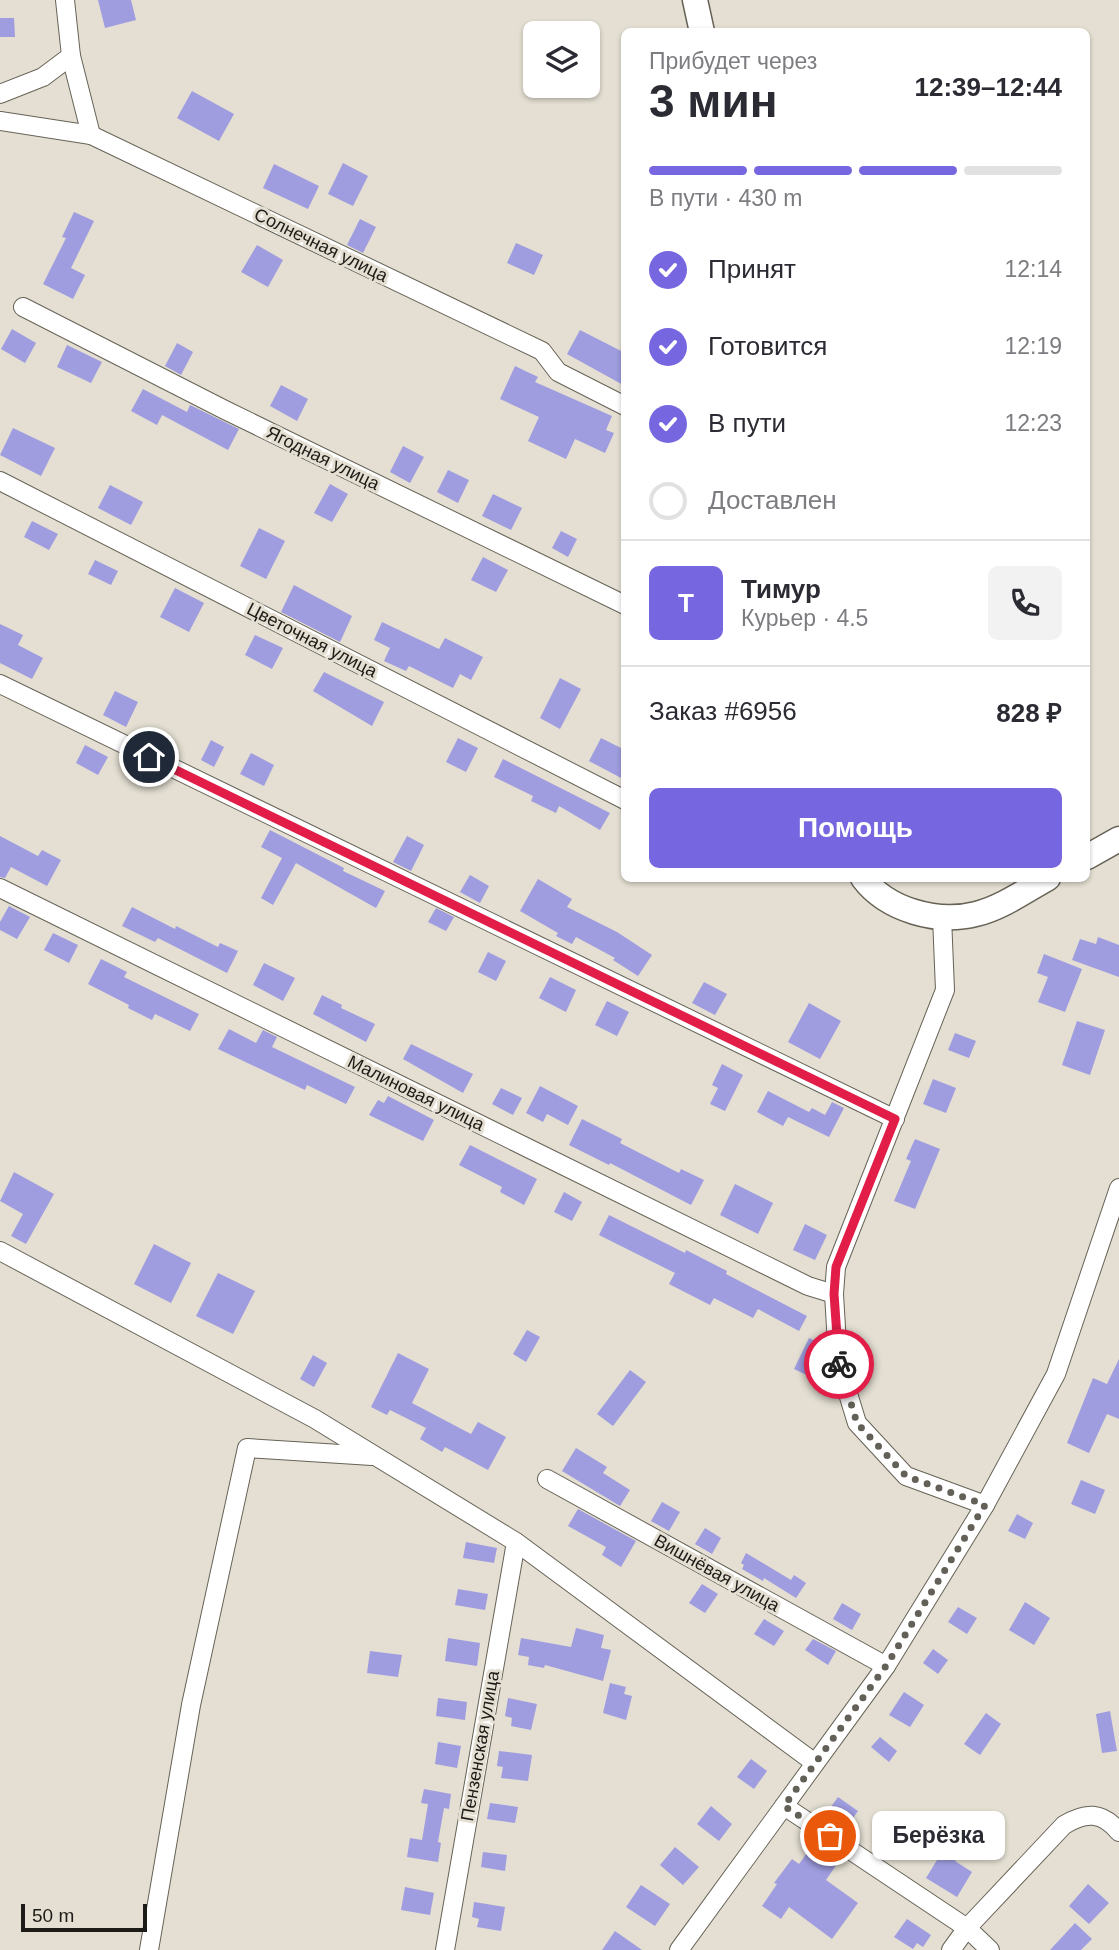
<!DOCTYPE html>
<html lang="ru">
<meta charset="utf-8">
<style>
body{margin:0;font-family:Helvetica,sans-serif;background:#f2f2f3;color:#2b2b33;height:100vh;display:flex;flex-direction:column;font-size:26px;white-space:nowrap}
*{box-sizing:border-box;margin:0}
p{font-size:23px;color:#7c7c81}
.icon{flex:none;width:38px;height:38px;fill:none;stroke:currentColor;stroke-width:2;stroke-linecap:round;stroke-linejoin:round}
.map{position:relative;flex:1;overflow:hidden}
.side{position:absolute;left:621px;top:28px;width:469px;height:854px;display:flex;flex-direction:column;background:#fff;border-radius:10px;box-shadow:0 2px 5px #0004}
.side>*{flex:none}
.buttons{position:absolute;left:523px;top:21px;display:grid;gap:14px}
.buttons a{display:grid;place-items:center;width:77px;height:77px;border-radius:10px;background:#fff;box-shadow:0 2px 5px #0004;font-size:35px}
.scale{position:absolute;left:21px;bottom:18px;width:126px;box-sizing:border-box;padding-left:7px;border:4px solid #1d1b17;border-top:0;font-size:19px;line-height:24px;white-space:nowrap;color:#1d1b17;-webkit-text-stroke:5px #e4dfd2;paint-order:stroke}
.pin{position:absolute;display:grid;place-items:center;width:60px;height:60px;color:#fff;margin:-30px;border:4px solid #fff;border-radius:50%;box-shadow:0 2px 7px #0007}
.courier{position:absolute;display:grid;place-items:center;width:70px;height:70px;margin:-35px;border:5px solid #e11d48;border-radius:50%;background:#fff;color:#222;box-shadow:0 2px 9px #0007}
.bubble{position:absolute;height:49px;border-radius:10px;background:#fff;box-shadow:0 2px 5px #0004;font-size:23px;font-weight:600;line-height:49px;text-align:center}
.headline em{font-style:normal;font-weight:600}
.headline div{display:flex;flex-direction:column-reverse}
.headline{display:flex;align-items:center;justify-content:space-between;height:119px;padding:0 28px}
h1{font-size:46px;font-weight:600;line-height:52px}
.bar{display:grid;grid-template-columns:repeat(4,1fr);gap:10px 7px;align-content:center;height:84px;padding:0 28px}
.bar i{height:9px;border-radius:5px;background:#e1e1e2}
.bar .current{background:#7666e0}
.bar p{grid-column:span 4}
.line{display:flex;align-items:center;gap:18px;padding:0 28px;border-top:2px solid #e1e1e2}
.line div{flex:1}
.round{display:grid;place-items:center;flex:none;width:74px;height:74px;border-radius:10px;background:#f2f2f3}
ol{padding:0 28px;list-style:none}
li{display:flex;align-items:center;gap:21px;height:77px}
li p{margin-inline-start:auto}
li .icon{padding:7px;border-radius:50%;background:#7666e0;color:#fff;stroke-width:4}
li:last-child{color:#7c7c81}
li i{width:38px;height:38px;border:4px solid #e1e1e2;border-radius:50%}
.cta{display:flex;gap:14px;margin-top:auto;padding:14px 28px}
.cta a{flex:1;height:80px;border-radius:10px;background:#7666e0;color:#fff;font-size:28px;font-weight:600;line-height:80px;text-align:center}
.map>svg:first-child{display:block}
</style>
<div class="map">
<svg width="1119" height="1950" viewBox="0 0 1119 1950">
<rect width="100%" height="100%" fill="#e4dfd2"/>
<g fill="#9f9ddf">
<path d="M98,0H131L136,20L105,28Z"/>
<path d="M0,18H14L15,37H0Z"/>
<path d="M192,91L234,114L219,141L177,118Z"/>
<path d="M343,163L368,176L353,206L328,194Z"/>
<path d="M274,164L319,186L308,209L263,188Z"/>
<path d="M74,212L94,221L71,268L85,275L73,299L43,284L66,238L62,237Z"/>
<path d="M360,219L376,227L363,253L347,245Z"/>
<path d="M516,243L543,255L534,275L507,263Z"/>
<path d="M257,245L283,260L268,287L241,272Z"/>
<path d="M12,329L36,343L25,363L1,349Z"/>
<path d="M580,330L625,353V386L567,354Z"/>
<path d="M177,343L193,352L181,375L165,366Z"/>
<path d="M67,345L102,362L91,383L57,367Z"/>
<path d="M515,366L538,377L535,382L612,416L606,430L614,433L605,453L575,439L566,459L528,441L539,417L500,399Z"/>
<path d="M281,385L308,399L297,421L270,406Z"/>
<path d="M143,389L187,412L190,405L239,429L228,450L162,415L157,425L131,411Z"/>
<path d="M13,428L55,448L41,476L0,455Z"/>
<path d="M403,446L424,457L410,483L390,472Z"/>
<path d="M448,470L469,480L458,503L437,492Z"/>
<path d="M330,484L348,494L332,522L314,513Z"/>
<path d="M110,485L143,502L131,525L98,508Z"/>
<path d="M493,494L522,508L511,530L482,516Z"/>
<path d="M32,521L58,534L49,550L24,537Z"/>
<path d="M259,528L285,541L266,579L240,566Z"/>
<path d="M561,531L577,539L568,557L552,548Z"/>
<path d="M483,557L508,570L496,592L471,580Z"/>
<path d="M95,560L118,571L111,585L88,574Z"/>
<path d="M294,585L352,616L340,642L281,612Z"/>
<path d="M175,588L204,603L189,632L160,617Z"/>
<path d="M382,622L439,649L445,638L483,657L471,680L460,674L453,688L409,666L406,671L384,661L390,648L374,640Z"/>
<path d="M0,624L23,635L18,645L43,658L32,679L0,663Z"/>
<path d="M255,635L283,648L272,669L245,655Z"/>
<path d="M324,672L384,702L372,726L313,691Z"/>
<path d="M560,678L581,689L560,729L540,718Z"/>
<path d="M115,691L138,702L126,727L103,715Z"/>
<path d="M458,738L478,748L466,772L446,762Z"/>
<path d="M601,738L625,750V780L589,761Z"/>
<path d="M211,740L224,747L214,767L201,760Z"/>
<path d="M85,745L108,757L98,775L76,763Z"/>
<path d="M251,753L274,765L264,786L240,774Z"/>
<path d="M503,759L610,813L600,830L559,806L556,813L531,801L533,796L494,777Z"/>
<path d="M270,830L344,868L343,871L385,891L376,908L296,863L273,905L261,898L282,858L261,847Z"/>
<path d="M0,836L38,856L42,850L61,860L47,886L11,867L5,878L0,877Z"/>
<path d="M407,836L424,845L411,871L393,862Z"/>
<path d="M470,875L489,886L480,903L460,892Z"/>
<path d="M538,879L572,899L567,907L617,932L652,955L638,976L613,960L615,958L576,937L572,944L556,936L558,933L520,911Z"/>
<path d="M9,906L30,917L17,939L0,930V922Z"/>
<path d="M132,907L175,929L176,926L218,947L220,943L238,951L227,973L158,938L155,942L122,926Z"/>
<path d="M436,908L454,917L446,931L428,922Z"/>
<path d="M53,933L78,945L69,963L44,950Z"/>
<path d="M1098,937L1119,945V977L1072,960L1080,939L1096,944Z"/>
<path d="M488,952L506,961L496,981L478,972Z"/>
<path d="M1044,954L1082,969L1065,1012L1038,1002L1048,977L1037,973Z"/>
<path d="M101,959L127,972L124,977L199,1014L190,1031L155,1014L152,1020L128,1008L129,1005L88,984Z"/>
<path d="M264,963L295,978L283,1001L253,985Z"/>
<path d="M550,977L576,990L566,1012L539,998Z"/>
<path d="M704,982L727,994L715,1015L692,1003Z"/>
<path d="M322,995L342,1005L341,1008L375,1024L366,1042L313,1014Z"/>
<path d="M607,1001L629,1012L617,1036L595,1025Z"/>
<path d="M809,1003L841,1021L820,1059L788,1042Z"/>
<path d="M1077,1021L1105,1030L1090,1075L1062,1065Z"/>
<path d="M229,1029L256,1043L263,1030L277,1037L272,1047L355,1087L346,1104L307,1085L305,1090L218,1049Z"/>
<path d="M955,1033L976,1041L969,1058L948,1050Z"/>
<path d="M411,1044L473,1074L463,1093L403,1059Z"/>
<path d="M722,1064L743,1075L725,1111L710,1104L718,1088L712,1085Z"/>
<path d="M933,1079L956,1088L946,1113L923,1104Z"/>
<path d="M540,1086L578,1106L568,1125L547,1114L543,1122L526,1113Z"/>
<path d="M501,1088L522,1098L513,1115L492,1104Z"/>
<path d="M768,1091L809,1112L812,1108L825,1115L832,1102L844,1108L829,1137L788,1117L783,1126L757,1112Z"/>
<path d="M388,1096L434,1120L423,1141L369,1115L378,1100L384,1103Z"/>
<path d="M582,1119L622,1139L620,1143L679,1173L681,1169L704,1180L691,1205L610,1163L609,1165L569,1145Z"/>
<path d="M915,1139L940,1149L915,1209L894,1201L911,1161L906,1159Z"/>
<path d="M470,1145L537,1179L524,1205L500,1192L502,1187L459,1165Z"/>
<path d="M14,1172L54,1194L26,1244L11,1236L23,1214L0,1201Z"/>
<path d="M735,1184L773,1203L758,1234L720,1215Z"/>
<path d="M564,1192L582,1202L572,1221L554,1212Z"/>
<path d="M609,1215L685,1253L686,1250L727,1271L726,1274L807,1316L799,1331L758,1309L753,1318L714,1298L710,1305L669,1284L675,1273L599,1235Z"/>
<path d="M805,1224L827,1235L815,1260L793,1250Z"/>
<path d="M154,1244L191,1263L171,1303L134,1284Z"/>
<path d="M218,1273L255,1291L233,1334L196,1316Z"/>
<path d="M527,1330L540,1337L526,1362L513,1354Z"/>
<path d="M809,1338L824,1345L816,1362L827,1368L821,1382L794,1369Z"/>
<path d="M398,1353L429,1369L412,1403L471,1434L478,1422L506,1437L488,1470L445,1447L442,1452L420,1439L426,1428L390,1410L387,1415L371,1407Z"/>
<path d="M313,1355L327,1363L314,1387L300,1379Z"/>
<path d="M1119,1359V1419L1107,1414L1089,1453L1067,1443L1093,1378L1107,1384Z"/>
<path d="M630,1370L646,1382L613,1426L597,1414Z"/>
<path d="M576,1448L607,1467L603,1473L630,1490L620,1506L562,1471Z"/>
<path d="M1081,1480L1105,1490L1095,1514L1071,1504Z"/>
<path d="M662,1502L680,1512L669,1531L651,1521Z"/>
<path d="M578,1509L636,1541L621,1567L602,1555L606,1547L568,1526Z"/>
<path d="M1017,1514L1033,1523L1025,1539L1008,1531Z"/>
<path d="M705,1528L721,1538L712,1554L695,1544Z"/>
<path d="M466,1542L497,1548L494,1563L463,1558Z"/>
<path d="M746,1553L791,1580L794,1575L806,1583L796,1598L764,1578L763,1581L742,1569L744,1565L741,1563Z"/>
<path d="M702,1584L718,1594L705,1613L689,1603Z"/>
<path d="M458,1589L488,1594L485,1610L455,1605Z"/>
<path d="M1025,1602L1050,1618L1034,1645L1009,1630Z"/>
<path d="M842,1603L861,1614L852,1630L833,1619Z"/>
<path d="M958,1607L977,1618L967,1634L948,1622Z"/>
<path d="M764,1619L784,1631L774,1646L754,1634Z"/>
<path d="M576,1628L604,1635L601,1648L611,1650L603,1681L545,1665L544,1668L528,1665L529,1657L518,1655L521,1638L571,1647Z"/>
<path d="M448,1638L480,1643L477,1666L445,1661Z"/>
<path d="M813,1639L836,1651L828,1665L805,1650Z"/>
<path d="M933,1649L948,1660L938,1674L923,1663Z"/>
<path d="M370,1651L402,1655L398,1677L367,1673Z"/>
<path d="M610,1683L626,1687L624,1694L632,1696L626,1720L603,1713Z"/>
<path d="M904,1692L924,1705L910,1727L889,1715Z"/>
<path d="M438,1698L467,1702L465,1720L436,1716Z"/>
<path d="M508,1698L537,1704L531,1730L511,1726L512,1718L505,1716Z"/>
<path d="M1110,1711L1117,1751L1102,1753L1096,1714Z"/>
<path d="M986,1713L1001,1724L980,1755L964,1744Z"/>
<path d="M880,1737L897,1751L889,1762L871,1747Z"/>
<path d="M438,1742L461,1746L457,1768L435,1764Z"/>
<path d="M499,1751L532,1755L528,1781L501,1778L503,1767L497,1766Z"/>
<path d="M751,1759L767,1771L754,1789L737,1777Z"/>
<path d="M424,1789L451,1794L449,1809L444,1808L438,1842L441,1843L438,1862L407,1857L410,1838L422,1840L428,1804L421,1803Z"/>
<path d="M838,1797L858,1811L843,1832L823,1818Z"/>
<path d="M490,1803L518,1807L515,1823L487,1819Z"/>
<path d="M711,1806L732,1824L719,1841L697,1824Z"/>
<path d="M962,1814L979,1827L955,1861L972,1872L957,1897L926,1878L953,1834L950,1832Z"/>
<path d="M812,1846L837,1864L826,1880L858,1903L832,1939L789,1907L781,1919L762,1906L777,1884L774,1883L792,1859L799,1864Z"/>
<path d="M675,1847L699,1867L683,1885L660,1865Z"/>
<path d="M483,1852L507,1855L505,1871L481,1867Z"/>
<path d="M1088,1884L1109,1903L1089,1924L1069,1906Z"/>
<path d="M641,1885L670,1904L655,1926L626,1907Z"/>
<path d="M405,1887L434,1893L430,1915L401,1910Z"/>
<path d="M474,1902L505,1907L501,1931L477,1927L479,1919L472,1917Z"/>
<path d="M907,1919L931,1935L923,1947L917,1943L913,1949L894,1937Z"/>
<path d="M1075,1923L1092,1939L1081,1950H1050Z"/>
<path d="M615,1931L642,1950H602Z"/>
</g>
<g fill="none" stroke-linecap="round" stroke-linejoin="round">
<defs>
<g id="minor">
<path d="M65,0L71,56L91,135"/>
<path d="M0,94L43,77L71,56"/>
<path d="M0,121L91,135L542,351L558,372L625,406"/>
<path d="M23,307L225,410L625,605"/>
<path d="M0,481L625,800"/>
<path d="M0,684L895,1119"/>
<path d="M0,888L808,1286L834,1294"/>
<path d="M942,917L945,990L836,1267L834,1294L838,1361L857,1423L906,1476L985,1505"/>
<path d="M0,1251L315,1419L516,1542L815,1763"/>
<path d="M547,1479L886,1666"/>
<path d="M784,1806L967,1928L990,1950"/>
<path d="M149,1950L191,1705L247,1448L372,1456"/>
<path d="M445,1950L516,1542"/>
<path d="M679,1950L886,1666L985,1505L1056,1374L1119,1188"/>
<path d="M951,1950L967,1928L1064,1825C1085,1812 1102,1811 1119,1832"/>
</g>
<g id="secondary">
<path d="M695,0L702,32"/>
<path d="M1087,857L1119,839"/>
<path d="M863,878C887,910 937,924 976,914C1001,908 1025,891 1048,878"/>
</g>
</defs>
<use href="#minor" stroke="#666256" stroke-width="20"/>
<use href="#secondary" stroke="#666256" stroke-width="27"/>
<use href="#minor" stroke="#fff" stroke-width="18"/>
<use href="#secondary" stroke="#fff" stroke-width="24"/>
</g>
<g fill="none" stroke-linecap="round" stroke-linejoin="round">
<path stroke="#636058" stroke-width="7" stroke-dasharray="0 12.6" d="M830,1836L784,1806L886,1666L985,1505L906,1476L857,1423L839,1364"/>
<path stroke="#e11d48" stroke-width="9" d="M149,757L895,1119L836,1267L834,1294L839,1364"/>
</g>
<g text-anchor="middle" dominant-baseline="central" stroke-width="6" stroke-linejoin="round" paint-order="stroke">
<g font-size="18" fill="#1d1b17" stroke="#e4dfd2">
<text transform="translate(321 245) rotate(26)">Солнечная улица</text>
<text transform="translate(323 458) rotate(26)">Ягодная улица</text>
<text transform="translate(312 640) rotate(27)">Цветочная улица</text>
<text transform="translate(416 1093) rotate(26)">Малиновая улица</text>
<text transform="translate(717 1573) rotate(29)">Вишнёвая улица</text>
<text transform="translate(480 1746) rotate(-80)">Пензенская улица</text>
</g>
</g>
</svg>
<div class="buttons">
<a><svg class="icon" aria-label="layers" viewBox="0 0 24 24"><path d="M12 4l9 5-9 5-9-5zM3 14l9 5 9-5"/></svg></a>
</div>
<div class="scale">50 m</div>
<div class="pin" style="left:830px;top:1836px;background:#ea580c"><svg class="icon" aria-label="bag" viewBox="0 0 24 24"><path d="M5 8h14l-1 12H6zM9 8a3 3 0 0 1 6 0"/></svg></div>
<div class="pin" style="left:149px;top:757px;background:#1f2937"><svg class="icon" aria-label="home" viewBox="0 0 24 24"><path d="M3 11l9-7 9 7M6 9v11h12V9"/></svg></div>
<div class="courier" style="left:839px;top:1364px"><svg class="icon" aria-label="bike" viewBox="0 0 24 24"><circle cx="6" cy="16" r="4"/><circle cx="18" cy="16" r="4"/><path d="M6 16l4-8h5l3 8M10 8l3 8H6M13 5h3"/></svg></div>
<div class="bubble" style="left:872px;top:1811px;width:133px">Берёзка</div>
<section class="side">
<div class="headline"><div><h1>3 мин</h1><p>Прибудет через</p></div><em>12:39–12:44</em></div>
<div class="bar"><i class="current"></i><i class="current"></i><i class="current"></i><i></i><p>В пути · 430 m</p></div>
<ol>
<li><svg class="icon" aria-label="check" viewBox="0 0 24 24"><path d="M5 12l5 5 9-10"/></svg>Принят<p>12:14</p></li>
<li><svg class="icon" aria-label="check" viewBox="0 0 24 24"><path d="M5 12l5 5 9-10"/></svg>Готовится<p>12:19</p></li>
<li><svg class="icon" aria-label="check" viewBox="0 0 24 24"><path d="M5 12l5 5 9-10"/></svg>В пути<p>12:23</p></li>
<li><i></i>Доставлен</li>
</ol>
<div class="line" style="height:126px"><b class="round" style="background:#7666e0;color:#fff">Т</b><div><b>Тимур</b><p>Курьер · 4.5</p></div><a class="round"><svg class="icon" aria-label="phone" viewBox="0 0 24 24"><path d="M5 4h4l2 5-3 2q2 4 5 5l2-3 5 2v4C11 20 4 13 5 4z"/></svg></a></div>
<div class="line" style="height:91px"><div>Заказ #6956</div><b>828 ₽</b></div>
<div class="cta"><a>Помощь</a></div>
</section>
</div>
